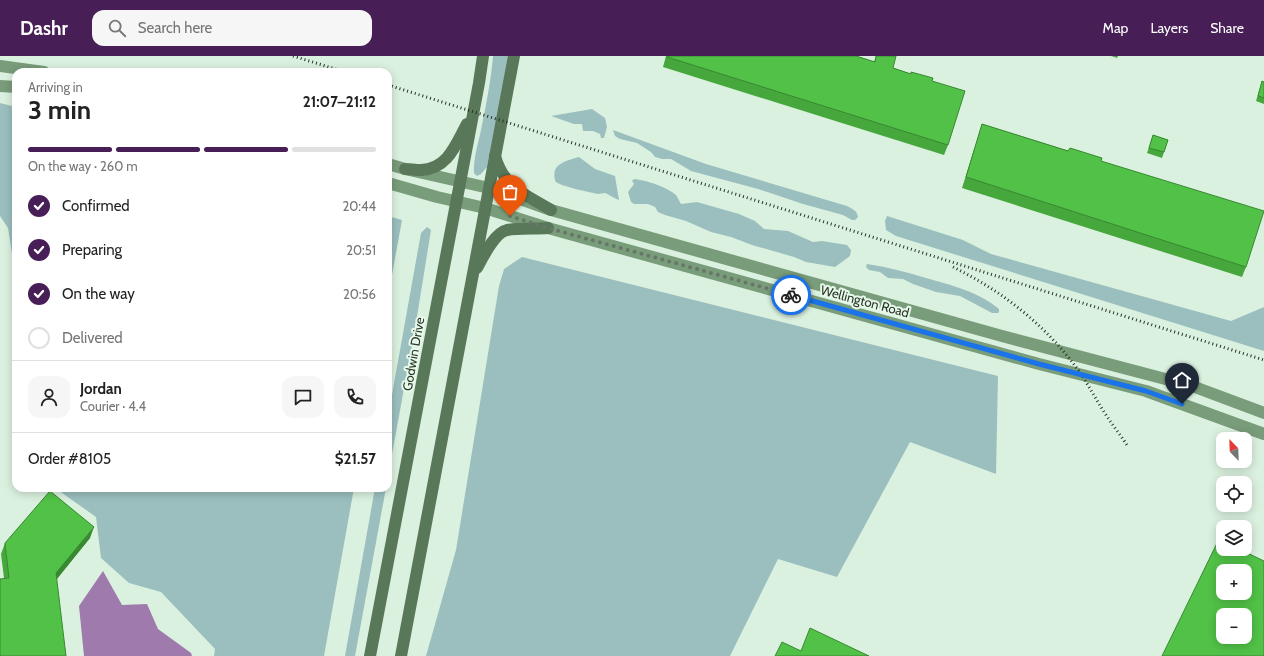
<!DOCTYPE html>
<meta charset="utf-8">
<style>
body{margin:0;font-family:Cabin,sans-serif;background:#f6f6f6;color:#222;height:100vh;display:flex;flex-direction:column;font-size:15px;white-space:nowrap}
*{box-sizing:border-box;margin:0}
p{font-size:13px;color:#767676}
.icon{flex:none;width:22px;height:22px;fill:none;stroke:currentColor;stroke-width:2;stroke-linecap:round;stroke-linejoin:round}
.map{position:relative;flex:1;overflow:hidden}
.side{position:absolute;left:12px;top:12px;width:380px;height:424px;display:flex;flex-direction:column;background:#fff;border-radius:12px;box-shadow:0 2px 10px #0003}
.side>*{flex:none}
.needle{width:26px;rotate:337deg}
.tools{position:absolute;left:1216px;top:376px;display:grid;gap:8px}
.tools a{display:grid;place-items:center;width:36px;height:36px;border-radius:8px;background:#fff;box-shadow:0 2px 10px #0003;font-size:20px}
.pin{position:absolute;display:grid;place-items:center;width:34px;height:34px;color:#fff;margin:-41px -17px;border-radius:50% 50% 50% 0;rotate:-45deg;box-shadow:0 0 4px #0007}
.pin .icon{rotate:45deg}
.courier{position:absolute;display:grid;place-items:center;width:40px;height:40px;margin:-20px;border:3px solid #1a73e8;border-radius:50%;background:#fff;color:#222;box-shadow:0 1px 5px #0007}
.summary em{font-style:normal;font-weight:800}
.summary div{display:flex;flex-direction:column-reverse}
.summary{display:flex;align-items:center;justify-content:space-between;height:68px;padding:0 16px}
h1{font-size:26px;font-weight:800;line-height:30px}
.bar{display:grid;grid-template-columns:repeat(4,1fr);gap:6px 4px;align-content:center;height:48px;padding:0 16px}
.bar i{height:5px;border-radius:3px;background:#e0e0e0}
.bar .active{background:#471e55}
.bar p{grid-column:span 4}
.line{display:flex;align-items:center;gap:10px;padding:0 16px;border-top:1px solid #e0e0e0}
.line div{flex:1}
.round{display:grid;place-items:center;flex:none;width:42px;height:42px;border-radius:12px;background:#f6f6f6}
ol{padding:0 16px;list-style:none}
li{display:flex;align-items:center;gap:12px;height:44px}
li p{margin-inline-start:auto}
li .icon{padding:4px;border-radius:50%;background:#471e55;color:#fff;stroke-width:4}
li:last-child{color:#767676}
li i{width:22px;height:22px;border:2px solid #e0e0e0;border-radius:50%}
header{display:flex;align-items:center;gap:24px;box-sizing:border-box;height:56px;padding:0 20px;background:#471e55;color:#fff}
header strong{font-size:19px}
nav{display:flex;gap:22px;margin-inline-start:auto;font-size:14px}
.search{width:280px;height:36px;background:#f6f6f6;display:flex;align-items:center;gap:10px;box-sizing:border-box;padding:0 14px;border-radius:12px;color:#767676;font-size:15px}
.map>svg:first-child{display:block}
</style>
<header>
<strong>Dashr</strong>
<div class="search"><svg class="icon" aria-label="search" viewBox="0 0 24 24"><circle cx="10" cy="10" r="6"/><path d="M15 15l6 6"/></svg>Search here</div>
<nav><a>Map</a><a>Layers</a><a>Share</a></nav>
</header>
<div class="map">
<svg width="1264" height="600" viewBox="0 0 1264 600">
<rect width="100%" height="100%" fill="#dbf1df"/>
<g fill="#9bbfbf">
<path d="M493,0H509L487,111L481,118L477,120L474,117C473,103 478,88 481,74C486,49 491,25 493,0Z"/>
<path d="M0,47L16,51V223L8,172L0,160Z"/>
<path d="M592,53L605,62L607,71L604,82H601L600,78L593,75H583L582,68H574L551,60Z"/>
<path d="M613,74L706,108L847,150C852,153 857,154 858,161L855,164H852L843,159L803,148L758,133L691,115L671,103H662L655,101L651,96L637,87L620,83L615,80Z"/>
<path d="M579,101L595,113L615,120L619,144C614,142 608,138 605,137C603,137 600,138 598,138C592,137 560,130 556,126C554,124 554,117 555,114C558,106 572,103 579,101Z"/>
<path d="M634,123C646,124 667,131 676,139C678,142 679,145 681,148L697,146L739,158L755,165L764,173L788,175L813,186L822,185L847,189L851,194L850,200L835,211L806,206L794,201L752,189L731,181L711,176L686,165L665,159L658,156L655,151L648,148H634L631,146L628,136L634,128L632,125Z"/>
<path d="M388,160L402,164L388,241Z"/>
<path d="M887,160L963,184L991,198L1231,265L1264,251V295L896,180L886,174L885,165Z"/>
<path d="M427,171L431,174L416,267L388,420V361L421,177Z"/>
<path d="M522,201L998,320L996,418L910,386L837,521L778,503L730,600H426L456,494L499,230L504,213Z"/>
<path d="M867,208C887,211 907,216 926,222C951,229 979,236 999,253V256L998,257H992L960,240L936,236L913,228L903,223L888,222L880,216L869,214L866,211Z"/>
<path d="M55,432H354L324,600H214L215,593L161,536L129,527L101,502L96,461Z"/>
<path d="M375,432H386L355,600H345Z"/>
</g>
<path fill="#9f7bad" d="M103,515L122,549L147,548L158,573L191,597L192,600H84L79,550Z"/>
<g fill="none" stroke-linecap="round" stroke-linejoin="round">
<g stroke="#799c7a" stroke-width="12">
<path d="M0,10L44,16"/>
<path d="M0,30L16,31"/>
<path d="M388,108L405,113L489,132L551,154L1002,280L1192,330L1264,357"/>
<path d="M388,127L437,141L485,152L548,172L1039,308L1146,335L1264,378"/>
</g>
<g stroke="#597759" stroke-width="12">
<path d="M495,100C504,132 525,138 551,154"/>
<path d="M405,113C410,113 415,114 421,114C448,113 456,88 467,68"/>
<path d="M477,212C483,201 494,177 507,174C518,172 536,173 548,172"/>
<path d="M370,600L479,27L483,0"/>
<path d="M401,600L514,0"/>
</g>
<g stroke="#283527" stroke-width="3" stroke-dasharray="1 3" stroke-linecap="butt">
<path d="M293,0L345,16"/>
<path d="M388,29L1264,304"/>
<path d="M953,211C1004,236 1048,271 1081,318C1090,332 1098,347 1108,362C1114,371 1121,380 1127,389"/>
</g>
</g>
<g fill="#46a73d">
<path d="M666,0H856L874,6L876,0L893,12L932,25L948,89L944,99L663,11Z"/>
<path d="M1111,0H1118L1117,2Z"/>
<path d="M1262,25L1264,26V48L1256,45Z"/>
<path d="M982,68L1101,105L1246,211L1242,221L962,132Z"/>
<path d="M1153,79L1168,84L1162,102L1147,97Z"/>
<path d="M90,482L57,522H4L1,498L5,487Z"/>
</g>
<path fill="#398832" d="M94,471L90,482L53,528L56,517Z"/>
<g fill="#51c247" stroke="#398832" fill-rule="evenodd">
<path d="M667,0H856L875,6L876,0H896L893,12L911,18V16L933,22L932,25L965,35L948,89L667,1Z"/>
<path d="M1262,25L1264,26V42L1258,40Z"/>
<path d="M982,68L1068,95L1070,92L1102,102L1101,105L1264,155L1246,211L966,121Z"/>
<path d="M1153,79L1168,84L1164,96L1149,92Z"/>
<path d="M50,435L94,471L56,517L66,600H0V523L9,522L5,487Z"/>
<path d="M1219,483L1223,485V493H1239L1264,505V600H1162ZM1223,515H1245V537H1223ZM1223,559H1245V581H1223Z"/>
<path d="M810,572L869,600H775L782,586L801,595Z"/>
</g>
<g fill="none" stroke-linecap="round" stroke-linejoin="round">
<path stroke="#677767" stroke-width="4" stroke-dasharray="0 7.2" d="M510,160L548,172L791,239"/>
<path stroke="#1a73e8" stroke-width="5" d="M791,239L1039,308L1146,335L1182,348"/>
</g>
<g text-anchor="middle" dominant-baseline="central" stroke-width="4" stroke-linejoin="round" paint-order="stroke">
<g font-size="13" fill="#283527" stroke="#e7f9eb">
<text transform="translate(865 245) rotate(15)">Wellington Road</text>
<text transform="translate(413 298) rotate(-80)">Godwin Drive</text>
</g>
</g>
</svg>
<div class="tools">
<a><svg class="needle" viewBox="-14 -14 28 28"><path d="M0-13l5 13h-10z" fill="#e53935"/><path d="M0 13l5-13h-10z" fill="#767676"/></svg></a>
<a><svg class="icon" aria-label="locate" viewBox="0 0 24 24"><circle cx="12" cy="12" r="6"/><path d="M12 2v4M12 18v4M2 12h4M18 12h4"/></svg></a>
<a><svg class="icon" aria-label="layers" viewBox="0 0 24 24"><path d="M12 4l9 5-9 5-9-5zM3 14l9 5 9-5"/></svg></a>
<a>+</a>
<a>−</a>
</div>
<div class="pin" style="left:510px;top:160px;background:#ea580c"><svg class="icon" aria-label="bag" viewBox="0 0 24 24"><path d="M5 8h14l-1 12H6zM9 8a3 3 0 0 1 6 0"/></svg></div>
<div class="pin" style="left:1182px;top:348px;background:#1f2937"><svg class="icon" aria-label="home" viewBox="0 0 24 24"><path d="M3 11l9-7 9 7M6 9v11h12V9"/></svg></div>
<div class="courier" style="left:791px;top:239px"><svg class="icon" aria-label="bike" viewBox="0 0 24 24"><circle cx="6" cy="16" r="4"/><circle cx="18" cy="16" r="4"/><path d="M6 16l4-8h5l3 8M10 8l3 8H6M13 5h3"/></svg></div>
<section class="side">
<div class="summary"><div><h1>3 min</h1><p>Arriving in</p></div><em>21:07–21:12</em></div>
<div class="bar"><i class="active"></i><i class="active"></i><i class="active"></i><i></i><p>On the way · 260 m</p></div>
<ol>
<li><svg class="icon" aria-label="check" viewBox="0 0 24 24"><path d="M5 12l5 5 9-10"/></svg>Confirmed<p>20:44</p></li>
<li><svg class="icon" aria-label="check" viewBox="0 0 24 24"><path d="M5 12l5 5 9-10"/></svg>Preparing<p>20:51</p></li>
<li><svg class="icon" aria-label="check" viewBox="0 0 24 24"><path d="M5 12l5 5 9-10"/></svg>On the way<p>20:56</p></li>
<li><i></i>Delivered</li>
</ol>
<div class="line" style="height:72px"><a class="round"><svg class="icon" aria-label="person" viewBox="0 0 24 24"><circle cx="12" cy="8" r="4"/><path d="M4 21q1-7 8-7t8 7"/></svg></a><div><b>Jordan</b><p>Courier · 4.4</p></div><a class="round"><svg class="icon" aria-label="chat" viewBox="0 0 24 24"><path d="M4 5h16v11H9l-5 4z"/></svg></a><a class="round"><svg class="icon" aria-label="phone" viewBox="0 0 24 24"><path d="M5 4h4l2 5-3 2q2 4 5 5l2-3 5 2v4C11 20 4 13 5 4z"/></svg></a></div>
<div class="line" style="height:52px"><div>Order #8105</div><b>$21.57</b></div>
</section>
</div>
